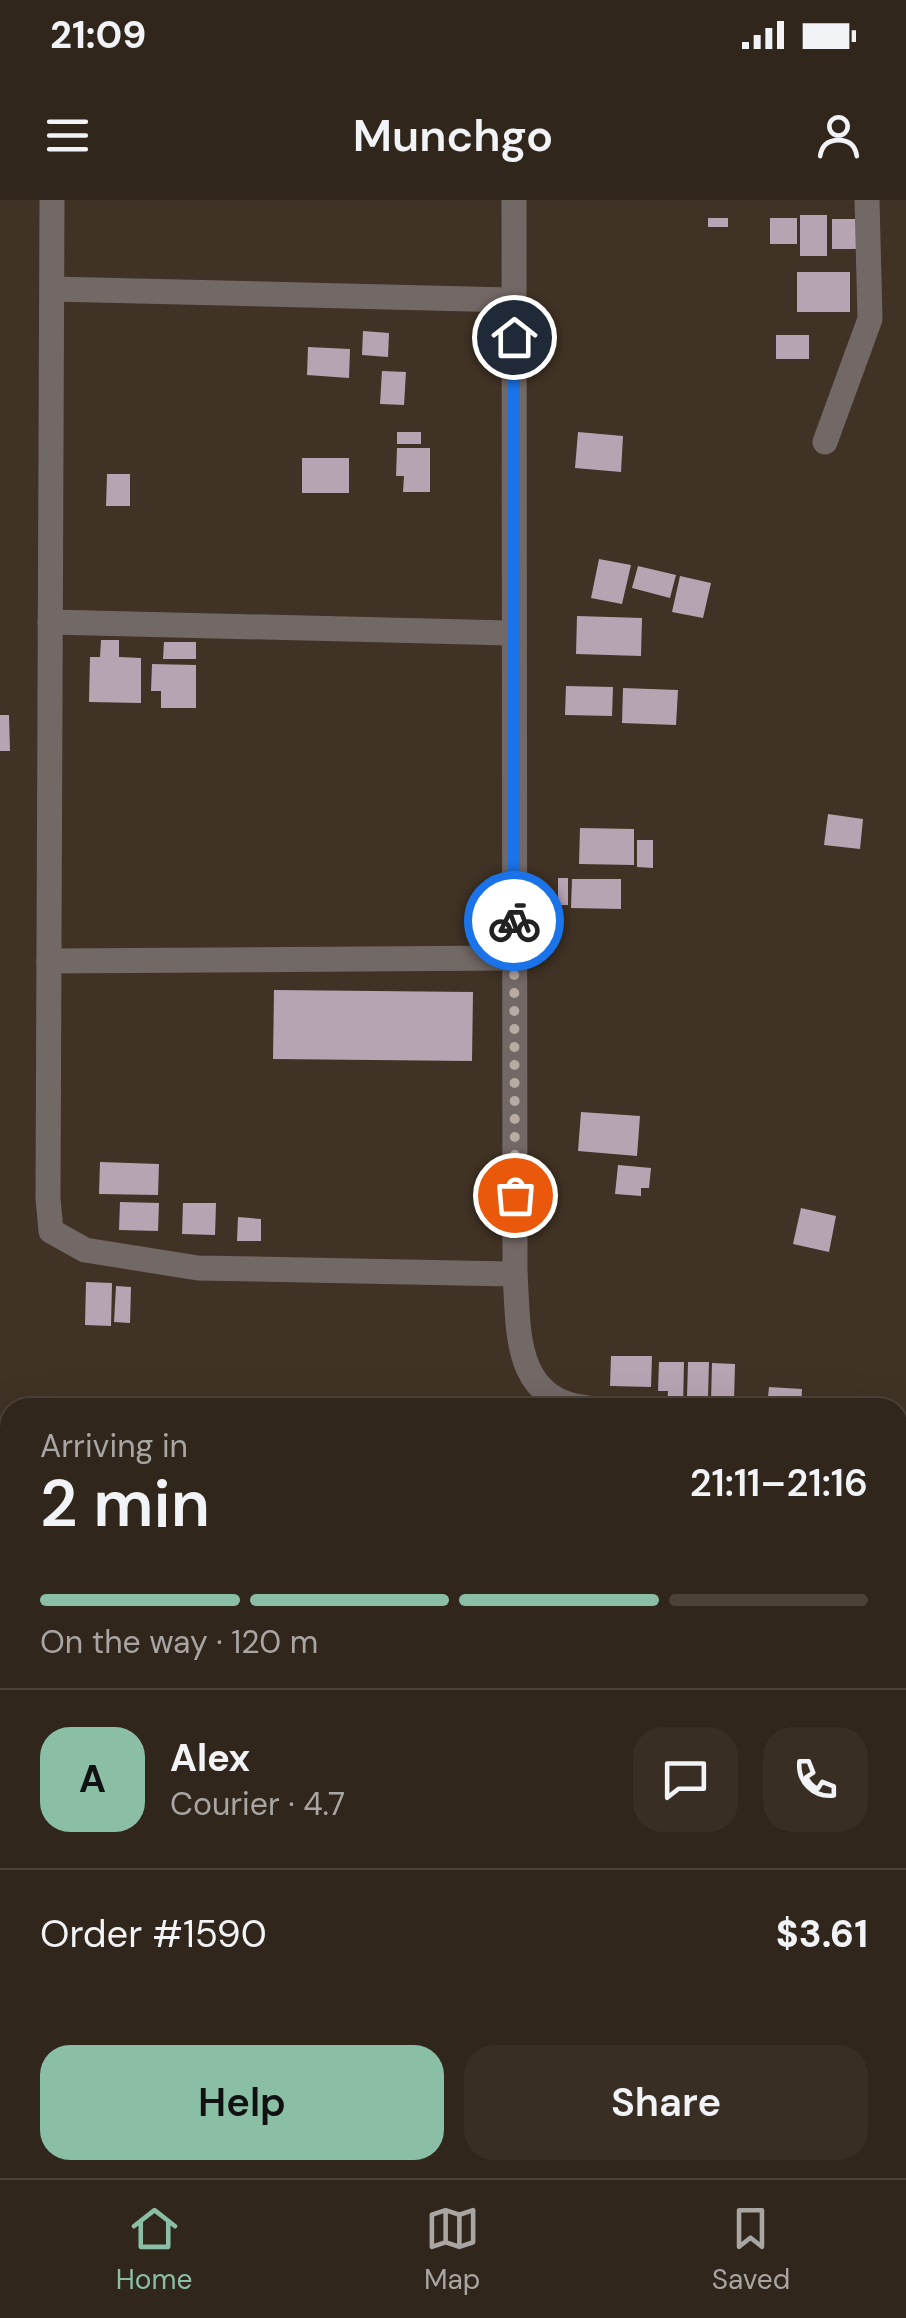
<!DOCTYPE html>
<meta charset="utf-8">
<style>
body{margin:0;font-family:"DM Sans",sans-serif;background:#382e24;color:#f1f3f6;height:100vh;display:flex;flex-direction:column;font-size:38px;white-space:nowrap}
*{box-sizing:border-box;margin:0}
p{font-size:32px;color:#a8a5a3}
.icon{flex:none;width:55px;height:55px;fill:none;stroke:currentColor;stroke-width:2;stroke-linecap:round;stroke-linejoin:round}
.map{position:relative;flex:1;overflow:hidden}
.details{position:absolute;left:0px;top:1198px;width:908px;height:782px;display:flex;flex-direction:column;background:#30261b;border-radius:30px 30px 0 0;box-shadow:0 10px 40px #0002,0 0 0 2px #4b433a}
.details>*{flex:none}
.pin{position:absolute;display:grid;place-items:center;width:85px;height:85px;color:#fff;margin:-42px;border:5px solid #fff;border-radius:50%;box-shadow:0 2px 10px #0007}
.courier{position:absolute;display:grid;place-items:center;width:100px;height:100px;margin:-50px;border:8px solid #1a73e8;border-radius:50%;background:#fff;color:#222;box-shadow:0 2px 12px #0007}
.overview em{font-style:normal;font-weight:600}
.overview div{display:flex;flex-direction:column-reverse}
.overview{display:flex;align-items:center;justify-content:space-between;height:170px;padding:0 40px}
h1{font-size:65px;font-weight:600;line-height:75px}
.bar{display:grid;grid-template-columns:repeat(4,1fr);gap:15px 10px;align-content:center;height:120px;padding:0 40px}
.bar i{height:12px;border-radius:8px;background:#4b433a}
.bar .current{background:#8abfa5}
.bar p{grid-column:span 4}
.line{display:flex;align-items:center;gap:25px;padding:0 40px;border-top:2px solid #4b433a}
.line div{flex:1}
.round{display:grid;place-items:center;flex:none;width:105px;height:105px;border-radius:30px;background:#382e24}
.action{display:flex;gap:20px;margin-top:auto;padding:20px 40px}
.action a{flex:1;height:115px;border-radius:30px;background:#8abfa5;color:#111;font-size:40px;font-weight:600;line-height:115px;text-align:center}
.action a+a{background:#382e24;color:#f1f3f6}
.status{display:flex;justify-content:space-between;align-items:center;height:70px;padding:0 50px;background:#30261b;direction:ltr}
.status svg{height:28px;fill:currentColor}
header{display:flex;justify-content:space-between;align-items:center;height:130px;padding:0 40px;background:#30261b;font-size:45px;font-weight:600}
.menu{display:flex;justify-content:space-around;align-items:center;height:140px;border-top:2px solid #4b433a;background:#30261b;font-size:28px;color:#a8a5a3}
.menu a{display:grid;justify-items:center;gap:5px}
.menu .current{color:#8abfa5}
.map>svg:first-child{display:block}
</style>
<div class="status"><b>21:09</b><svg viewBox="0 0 49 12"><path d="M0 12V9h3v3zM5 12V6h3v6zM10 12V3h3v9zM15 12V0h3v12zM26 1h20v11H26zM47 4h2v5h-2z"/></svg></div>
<header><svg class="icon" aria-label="menu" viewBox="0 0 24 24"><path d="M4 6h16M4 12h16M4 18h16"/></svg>Munchgo<svg class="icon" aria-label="person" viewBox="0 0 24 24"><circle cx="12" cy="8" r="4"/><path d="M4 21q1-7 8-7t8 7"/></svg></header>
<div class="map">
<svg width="906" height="1978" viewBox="0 0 906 1978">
<rect width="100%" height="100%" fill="#403224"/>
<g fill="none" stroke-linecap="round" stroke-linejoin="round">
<g stroke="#082336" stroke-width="10">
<path d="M0,1702L10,1706"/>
<path d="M630,1970L649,1978"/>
</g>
</g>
<g fill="#b7a4b3">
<rect x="800" y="15" width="27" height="41"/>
<rect x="708" y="18" width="20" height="9"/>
<rect x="770" y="18" width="27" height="26"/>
<rect x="832" y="19" width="27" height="30"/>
<rect x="797" y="72" width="53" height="40"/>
<path d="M363,131L389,133L388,157L362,155Z"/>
<rect x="776" y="135" width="33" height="24"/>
<path d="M308,147L350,149L349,178L307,175Z"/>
<path d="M382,171L406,172L404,205L380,204Z"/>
<rect x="397" y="232" width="24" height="12"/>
<path d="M578,232L623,236L621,272L575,268Z"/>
<path d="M397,248H430V292H403L404,276H396Z"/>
<rect x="302" y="258" width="47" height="35"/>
<path d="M107,274H130V306H106Z"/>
<path d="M599,359L631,365L622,404L591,398Z"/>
<path d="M638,366L676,375L670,398L632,388Z"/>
<path d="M680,376L711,383L703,418L672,412Z"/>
<path d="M577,416L642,418L641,456L576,454Z"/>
<path d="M101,440H119V457L141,458V503L89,502L90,457H100Z"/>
<path d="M164,442H196V459H163Z"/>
<path d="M152,464L196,465V508H161V491H151Z"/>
<path d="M566,486L613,487L612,516L565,515Z"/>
<path d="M623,488L678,490L676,525L622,523Z"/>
<path d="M0,515H9L10,551H0Z"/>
<path d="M828,614L863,619L860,649L824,645Z"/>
<path d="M580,628L634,629V665L579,664Z"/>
<path d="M637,640H653V668L637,667Z"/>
<rect x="558" y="678" width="10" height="27"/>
<path d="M572,679H621V709L571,708Z"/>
<path d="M274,790L473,792L472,861L273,859Z"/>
<path d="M581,912L640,916L637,956L578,951Z"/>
<path d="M100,962L159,964L158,995L99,994Z"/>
<path d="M618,965L651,968L649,988H641V996L615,994Z"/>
<path d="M120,1002L159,1003L158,1031L119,1030Z"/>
<path d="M183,1003H216L215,1035L182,1034Z"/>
<path d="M801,1008L836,1016L829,1052L793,1044Z"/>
<path d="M238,1017L261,1019V1041H237Z"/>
<path d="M86,1082L112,1083L111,1126L85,1125Z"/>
<path d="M116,1086L131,1087L130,1123L114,1122Z"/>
<path d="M611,1156H652L651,1187L610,1186Z"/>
<path d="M659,1162H684L683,1208H667L668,1191H658Z"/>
<path d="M688,1162H709L708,1197H687Z"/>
<path d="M712,1163L735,1164L734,1201H711Z"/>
<path d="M769,1187L802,1189L801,1208H767Z"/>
</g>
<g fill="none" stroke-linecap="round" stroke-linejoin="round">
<g stroke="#726865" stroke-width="25">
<path d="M52,0L48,998L51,1031L85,1050L198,1068L515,1074"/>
<path d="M514,0L515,1074C519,1132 513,1200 588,1208"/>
<path d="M52,89L514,100"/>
<path d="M825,242L870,119L867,0"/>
<path d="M50,422L514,433"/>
<path d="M49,761L514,758"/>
</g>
</g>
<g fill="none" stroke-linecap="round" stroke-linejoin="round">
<path stroke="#b8aca2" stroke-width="10" stroke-dasharray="0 18" d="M514,721L515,995"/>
<path stroke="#1a73e8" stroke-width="12" d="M514,137V721"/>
</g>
</svg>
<div class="pin" style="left:515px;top:995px;background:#ea580c"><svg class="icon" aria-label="bag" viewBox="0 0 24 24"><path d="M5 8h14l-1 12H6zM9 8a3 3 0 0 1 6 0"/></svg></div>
<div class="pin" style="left:514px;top:137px;background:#1f2937"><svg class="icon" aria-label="home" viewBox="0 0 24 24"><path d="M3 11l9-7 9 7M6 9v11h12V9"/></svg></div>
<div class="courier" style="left:514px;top:721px"><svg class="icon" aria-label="bike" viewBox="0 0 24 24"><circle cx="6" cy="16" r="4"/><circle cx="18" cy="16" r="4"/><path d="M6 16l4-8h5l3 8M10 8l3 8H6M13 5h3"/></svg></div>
<section class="details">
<div class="overview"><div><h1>2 min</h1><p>Arriving in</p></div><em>21:11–21:16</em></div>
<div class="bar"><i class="current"></i><i class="current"></i><i class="current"></i><i></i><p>On the way · 120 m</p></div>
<div class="line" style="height:180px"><b class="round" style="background:#8abfa5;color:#111">A</b><div><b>Alex</b><p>Courier · 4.7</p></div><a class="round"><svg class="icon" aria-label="chat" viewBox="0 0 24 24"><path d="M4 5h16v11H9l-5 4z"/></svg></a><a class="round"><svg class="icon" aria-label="phone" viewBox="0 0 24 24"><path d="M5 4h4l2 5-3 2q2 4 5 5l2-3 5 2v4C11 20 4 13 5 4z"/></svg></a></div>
<div class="line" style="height:130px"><div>Order #1590</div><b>$3.61</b></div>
<div class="action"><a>Help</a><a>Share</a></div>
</section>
</div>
<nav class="menu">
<a class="current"><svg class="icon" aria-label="home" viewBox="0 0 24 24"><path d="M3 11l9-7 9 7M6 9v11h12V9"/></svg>Home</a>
<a><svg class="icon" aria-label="map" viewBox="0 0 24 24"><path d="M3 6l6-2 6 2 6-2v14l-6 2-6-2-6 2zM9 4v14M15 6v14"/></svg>Map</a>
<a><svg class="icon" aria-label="saved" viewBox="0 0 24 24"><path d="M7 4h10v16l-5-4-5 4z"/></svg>Saved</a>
</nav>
